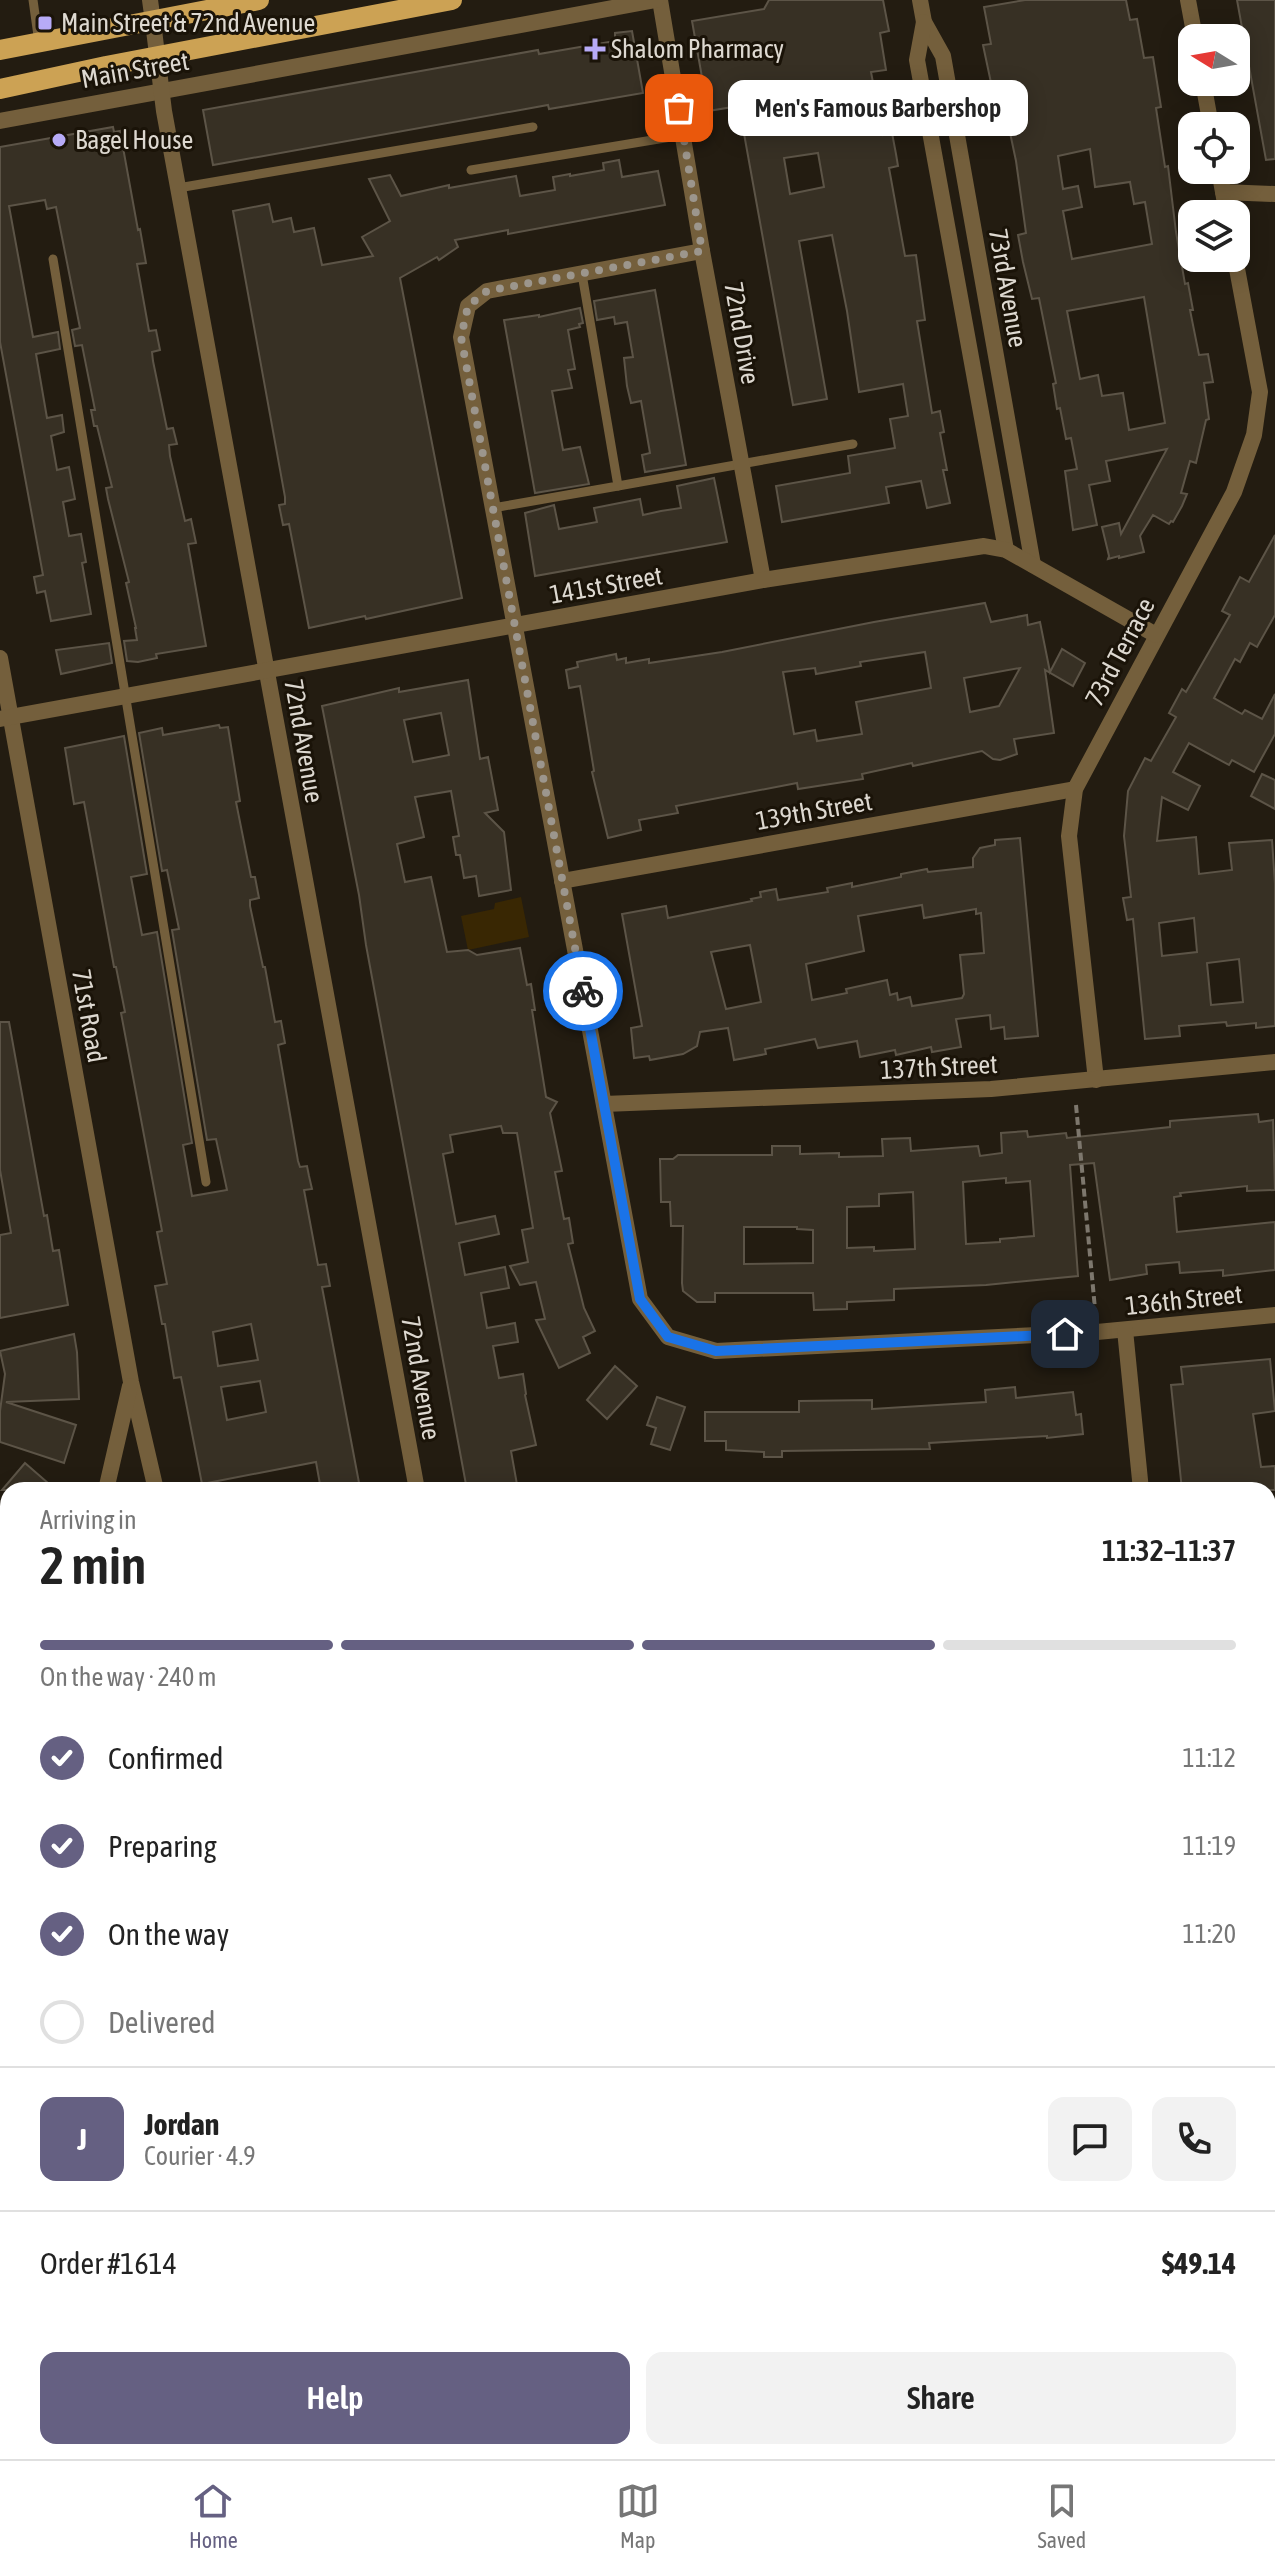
<!DOCTYPE html>
<meta charset="utf-8">
<style>
body{margin:0;font-family:"Asap Condensed",sans-serif;background:#f2f2f2;color:#222;height:100vh;display:flex;flex-direction:column;font-size:30px;white-space:nowrap}
*{box-sizing:border-box;margin:0}
p{font-size:26px;color:#767676}
.icon{flex:none;width:44px;height:44px;fill:none;stroke:currentColor;stroke-width:2;stroke-linecap:round;stroke-linejoin:round}
.map{position:relative;flex:1;overflow:hidden}
.details{position:absolute;left:0px;top:1482px;width:1276px;height:978px;display:flex;flex-direction:column;background:#fff;border-radius:24px 24px 0 0;box-shadow:0 4px 20px #0003}
.details>*{flex:none}
.needle{width:52px;rotate:281deg}
.controls{position:absolute;left:1178px;top:24px;display:grid;gap:16px}
.controls a{display:grid;place-items:center;width:72px;height:72px;border-radius:16px;background:#fff;box-shadow:0 4px 20px #0003;font-size:40px}
.pin{position:absolute;display:grid;place-items:center;width:68px;height:68px;color:#fff;margin:-34px;border-radius:16px;box-shadow:0 4px 12px #0006}
.courier{position:absolute;display:grid;place-items:center;width:80px;height:80px;margin:-40px;border:6px solid #1a73e8;border-radius:50%;background:#fff;color:#222;box-shadow:0 2px 10px #0007}
.bubble{position:absolute;height:56px;border-radius:16px;background:#fff;box-shadow:0 4px 20px #0003;font-size:26px;font-weight:600;line-height:56px;text-align:center}
.overview em{font-style:normal;font-weight:600}
.overview div{display:flex;flex-direction:column-reverse}
.overview{display:flex;align-items:center;justify-content:space-between;height:136px;padding:0 40px}
h1{font-size:52px;font-weight:600;line-height:60px}
.bar{display:grid;grid-template-columns:repeat(4,1fr);gap:12px 8px;align-content:center;height:96px;padding:0 40px}
.bar i{height:10px;border-radius:6px;background:#e0e0e0}
.bar .current{background:#656082}
.bar p{grid-column:span 4}
.line{display:flex;align-items:center;gap:20px;padding:0 40px;border-top:2px solid #e0e0e0}
.line div{flex:1}
.round{display:grid;place-items:center;flex:none;width:84px;height:84px;border-radius:16px;background:#f2f2f2}
ol{padding:0 40px;list-style:none}
li{display:flex;align-items:center;gap:24px;height:88px}
li p{margin-inline-start:auto}
li .icon{padding:8px;border-radius:50%;background:#656082;color:#fff;stroke-width:4}
li:last-child{color:#767676}
li i{width:44px;height:44px;border:4px solid #e0e0e0;border-radius:50%}
.cta{display:flex;gap:16px;margin-top:auto;padding:16px 40px}
.cta a{flex:1;height:92px;border-radius:16px;background:#656082;color:#fff;font-size:32px;font-weight:600;line-height:92px;text-align:center}
.cta a+a{background:#f2f2f2;color:#222}
.tabs{display:flex;justify-content:space-around;align-items:center;height:112px;border-top:2px solid #e0e0e0;background:#fff;font-size:22px;color:#767676}
.tabs a{display:grid;justify-items:center;gap:4px}
.tabs .current{color:#656082}
.map>svg:first-child{display:block}
</style>
<div class="map">
<svg width="1275" height="2459" viewBox="0 0 1275 2459">
<rect width="100%" height="100%" fill="#231c11"/>
<g fill="#392703">
<path d="M521,897L529,937L468,950L461,916L494,909L495,903Z"/>
<path d="M1268,1613H1275V2459H0V2263L8,2253V2452H1268Z"/>
</g>
<g fill="#373024" stroke="#5c5447" stroke-width="2" fill-rule="evenodd">
<path d="M769,0H883L889,31L880,33L886,70L871,72L883,135L892,133L896,154L898,166L889,168L905,256L916,255L925,320L917,321L932,413L940,411L944,432L940,433L947,470H943L950,503L927,508L921,481L886,487L889,503L782,522L776,486L850,473L848,456L895,448L890,419L908,416L903,384L859,392L847,311L832,235L799,241L827,399L793,405L739,106L708,111L692,21L764,9ZM818,153L824,187L790,194L784,158Z"/>
<path d="M1025,0H1126L1130,20L1137,19L1144,58L1153,57L1161,107L1156,108L1165,167L1168,166L1176,232L1185,284L1188,283L1193,310H1190L1199,355L1208,354L1213,382L1204,383L1209,419L1206,420L1196,463L1190,461L1181,493L1187,494L1182,506L1173,522L1171,521L1169,524L1153,515L1140,536L1144,552L1119,558V556L1108,559L1109,556L1102,527L1119,523L1121,534L1167,449L1106,461L1110,481L1089,485L1097,525L1073,530L1065,471L1077,469L1071,438L1066,439L1060,408L1057,409L1053,384L1056,383L1039,298L1032,299L1023,262L1018,235L1026,233L1016,161L1005,109L997,111L983,45L991,44L984,7ZM1090,149L1095,187L1130,182L1134,204L1145,202L1152,244L1072,259L1063,211L1082,207L1078,186L1063,189L1058,156ZM1144,297L1165,423L1129,430L1123,393L1102,396L1098,375L1080,379L1067,311Z"/>
<path d="M1237,0H1275V159L1266,160Z"/>
<path d="M632,31L643,93L549,109L548,105L213,165L203,110L538,50L539,54L615,41V33Z"/>
<path d="M113,127L114,132L120,131L138,230L140,229L146,263L137,264L149,331L156,330L160,350L152,352L153,361L167,429L173,428L177,444L169,445L170,456L185,521L191,519L196,543L188,544L206,646L156,654L157,658L138,662L127,661L124,641L137,640L135,628H136L126,583L129,582L108,499L106,488L112,487L97,426H94L91,410H95L82,345L75,346L72,330L80,328L56,207L47,209L45,200L9,206L33,337L58,332L60,349L36,354L47,418L62,415L64,432L51,436L57,470L69,467L75,499L63,502L69,536L81,534L86,562L82,563L91,614L51,621L45,591L37,593L34,577L43,575L0,342V147Z"/>
<path d="M619,160L622,177L658,171L665,205L508,234V230L455,240L458,247L439,260L437,257L400,278L462,598L366,619L365,616L309,628L289,524L283,525L279,505L285,504V497L233,211L269,204L273,222L291,218L294,232L314,228L322,265L373,256L362,237L390,221L369,179L390,175L401,196L449,185V188L516,176L520,196L555,190L553,177L570,174V176L604,170L603,163Z"/>
<path d="M655,290L686,465L645,472L642,455L650,453L641,401L631,403L627,386L624,358L633,357L627,322L615,324L614,317L597,320L594,301Z"/>
<path d="M580,308L583,323L579,324L580,327L568,330L575,369L568,370L572,388L552,391L563,450L580,447L589,484L535,493L504,320L539,315V317Z"/>
<path d="M714,478L727,542L535,576L525,513L554,505L559,529L597,522L594,508L640,499L643,515L661,511L681,508L677,486Z"/>
<path d="M1275,535V615L1257,647L1250,643L1240,662L1235,659L1214,698L1242,714L1245,710L1262,719L1275,694V734L1254,772L1232,760L1229,765L1189,743L1173,772L1200,786L1188,810L1162,797L1157,841L1196,837L1199,874L1232,870L1229,843L1272,840L1275,884V1026L1256,1028V1023L1227,1026L1226,1022L1179,1026L1180,1036L1145,1039L1133,919L1127,920L1123,898L1131,897L1124,836L1128,791L1145,758L1151,761L1176,717L1169,713L1182,689L1186,692L1230,615L1222,611L1240,577L1249,582ZM1194,918L1197,952L1162,956L1159,923ZM1239,959L1243,1002L1211,1005L1207,963Z"/>
<path d="M985,603L991,622L1027,615L1028,625L1040,622L1050,672L1062,649L1085,663L1073,686L1045,670L1054,733L1014,739L1017,754L1000,760L993,759L982,751L913,766L912,763L862,774L863,779L798,789L797,783L676,806L678,813L639,820L641,830L608,838L592,772L594,771L580,686L569,688L566,670L578,667L577,662L616,654L617,660L626,658V663L649,659V663L722,652L874,622ZM925,652L931,688L856,702L862,734L817,741L815,730L794,734L783,672L815,668L816,674L861,666L860,662ZM1020,668L999,706L970,712L964,678Z"/>
<path d="M109,643L112,663L61,674L56,650Z"/>
<path d="M468,680L480,759L488,757L498,810L485,813L504,832L511,890L479,896L476,876L464,878L460,855H456L453,837L459,836L451,791L415,797L424,837L397,844L405,882L431,877L447,952L468,950L477,955L520,948L527,985L531,984L535,1010H532L546,1097L557,1102L550,1113L562,1171L555,1172L564,1219L569,1218L573,1243L568,1244L584,1308L595,1331L583,1337L590,1353L559,1368L536,1320L545,1319L536,1282L520,1285L510,1266L528,1262L522,1230L533,1228L517,1133H503L501,1126L450,1135L453,1152L443,1154L456,1224L495,1216L499,1234L459,1243L465,1275L505,1267L509,1288L481,1293L487,1328L515,1323L518,1342L493,1346L499,1378L523,1374L526,1394L525,1395L536,1445L511,1451L518,1490H467L366,945L359,895L322,706L399,688V692ZM441,713L449,755L413,762L404,720Z"/>
<path d="M219,725L220,728L228,727L240,801L236,802L251,877H255L259,898L250,900V906L263,967H265L275,1022L281,1021L285,1043L278,1045L298,1161L300,1167L307,1166L309,1176L312,1189L304,1190L318,1265L326,1264L330,1286L322,1287L360,1488L349,1490H321L316,1462L202,1484L181,1377L174,1378L165,1324H162L155,1286L167,1284L157,1232L162,1231L121,1013L125,1012L116,967H114L84,802L74,804L65,748L124,736L147,874L131,877L142,935L157,932L192,1143L183,1145L192,1196L227,1190L216,1139L207,1140L172,930L179,929L167,870L162,871L139,733L162,728L163,735ZM251,1324L258,1360L218,1366L213,1332ZM260,1381L266,1412L227,1420L221,1387Z"/>
<path d="M1262,774L1275,780V809L1251,796Z"/>
<path d="M1020,838L1038,1036L1005,1039L1004,1027L991,1029L990,1015L956,1019L961,1047L932,1052L931,1047L896,1055L895,1050L860,1057L857,1041L818,1048L815,1039L765,1049L766,1054L734,1060L728,1028L700,1032L697,1046L683,1054L650,1060L649,1056L634,1058L631,1028L642,1026L622,914L666,906L668,918L752,901L751,899L761,897L760,892L776,889L778,900L828,892L827,888L852,883V887L901,877V874L927,869L928,872L973,867V858L980,848L995,845V840ZM922,905L924,918L976,909V914L981,913L984,953L960,955L964,994L962,998L912,1006L910,997L898,1000L897,993L890,995L887,980L846,989L847,993L812,1000L806,964L864,951L858,916ZM750,945L761,1002L726,1009L711,952Z"/>
<path d="M0,1022H9L44,1216L47,1215L53,1251L59,1250L68,1305L0,1318V1235L11,1233L0,1170Z"/>
<path d="M1258,1114L1259,1122L1273,1120L1275,1190L1247,1191V1186L1180,1193L1181,1196L1174,1197L1177,1232L1275,1222V1270L1223,1276V1270L1180,1273L1179,1262L1146,1265L1147,1274L1110,1280L1094,1163L1070,1165L1078,1276L986,1285L894,1289V1300L847,1302V1309L814,1310L813,1293H715V1302H697L683,1291L682,1283L683,1226H671L670,1202H661L660,1159H673L678,1155H772V1146H800V1154L839,1153V1157L883,1156L882,1139L910,1138L911,1151L978,1146L980,1156L1002,1153L1001,1133L1027,1131L1028,1137L1066,1133L1067,1138L1170,1127V1121ZM1006,1178V1183L1030,1181L1034,1236L1000,1239V1242L966,1244L963,1182ZM913,1192L915,1249L874,1251V1247L847,1248V1207L879,1206V1194ZM744,1227H797V1229L813,1230V1263L744,1264Z"/>
<path d="M74,1334L77,1352L79,1399L6,1402L76,1425L64,1463L0,1442V1411L5,1374L0,1351Z"/>
<path d="M1270,1359L1275,1411L1253,1414L1261,1467L1275,1466V1490H1182L1171,1385L1183,1384L1181,1367Z"/>
<path d="M615,1366L637,1386L607,1419L587,1400Z"/>
<path d="M1015,1387L1016,1398L1073,1392L1076,1415L1081,1414L1083,1434L1047,1438V1436L929,1443L930,1449L782,1451V1457H764V1452L726,1450V1441H705V1412H799V1401L872,1400V1409L986,1402L985,1390Z"/>
<path d="M657,1397L685,1407L670,1450L651,1444L656,1428L647,1425Z"/>
<path d="M25,1463L56,1490H2Z"/>
</g>
<g fill="none" stroke-linecap="round" stroke-linejoin="round">
<g stroke="#7d776d" stroke-width="4" stroke-dasharray="8 4" stroke-linecap="butt">
<path d="M1076,1105L1095,1309"/>
<path d="M1268,1680H1270L1271,1689H1275"/>
<path d="M0,1834L8,1825"/>
<path d="M0,1835L8,1861"/>
<path d="M0,1924L8,1915"/>
<path d="M1268,1960L1275,1966"/>
<path d="M0,2035L8,2037"/>
<path d="M0,2072L8,2058"/>
</g>
<g stroke="#745f3c" stroke-width="9">
<path d="M33,0L39,43"/>
<path d="M471,170L683,135"/>
<path d="M178,188L533,127"/>
<path d="M53,259L206,1182"/>
<path d="M618,486L853,444"/>
<path d="M493,508L618,486L582,274"/>
</g>
<g stroke="#745f3c" stroke-width="16">
<path d="M150,0L153,22"/>
<path d="M660,0L702,251L763,580"/>
<path d="M1188,0L1195,38"/>
<path d="M1203,82L1211,126"/>
<path d="M0,121L656,0"/>
<path d="M1219,170L1227,214"/>
<path d="M1223,192L1275,194"/>
<path d="M702,251L487,291L468,306L461,337L640,1299L668,1337L716,1351L1097,1332L1275,1315"/>
<path d="M0,658L131,1382L156,1490"/>
<path d="M562,881L1075,789"/>
<path d="M1096,1080L1069,836L1075,789L1234,492L1254,435L1260,392L1235,258"/>
<path d="M604,1104L991,1089L1275,1062"/>
<path d="M1125,1330L1141,1490"/>
<path d="M106,1490L130,1386"/>
<path d="M0,1627L8,1618"/>
</g>
<g stroke="#745f3c" stroke-width="16">
<path d="M920,0L924,22L943,56L1033,565"/>
<path d="M153,22L164,111L417,1490"/>
<path d="M924,22L917,60L1006,550"/>
<path d="M0,719L763,580L984,546L1006,550L1156,635"/>
<path d="M1268,1580H1275"/>
<path d="M0,2230L8,2221"/>
</g>
<g stroke="#cca254" stroke-width="20">
<path d="M0,50L259,0"/>
<path d="M0,89L106,66L452,0"/>
</g>
<g stroke="#efbc5c" stroke-width="24">
<path d="M1268,1780L1275,1778"/>
<path d="M1268,1807L1275,1805"/>
<path d="M1268,1851L1275,1849"/>
<path d="M103,2459L112,2452"/>
<path d="M177,2459L186,2452"/>
</g>
</g>
<g fill="none" stroke-linecap="round" stroke-linejoin="round">
<path stroke="#9c968d" stroke-width="8" stroke-dasharray="0 14.4" d="M583,991L461,337L468,306L487,291L702,251L679,108"/>
<path stroke="#1a73e8" stroke-width="10" d="M583,991L640,1299L668,1337L716,1351L1065,1334"/>
</g>
<g fill="#b7abf7" stroke="#1a1308" stroke-width="3">
<rect x="37" y="15" width="16" height="16" rx="4"/>
<path d="M591 37h8v8h8v8h-8v8h-8v-8h-8v-8h8z"/>
<circle cx="59" cy="140" r="8"/>
</g>
<g text-anchor="middle" dominant-baseline="central" stroke-width="6" stroke-linejoin="round" paint-order="stroke">
<g font-size="26" fill="#ddd8d0" stroke="#1a1308" text-anchor="start">
<text x="61" y="23">Main Street &amp; 72nd Avenue</text>
<text x="611" y="49">Shalom Pharmacy</text>
<text x="75" y="140">Bagel House</text>
</g>
<g font-size="26" fill="#ddd8d0" stroke="#1a1308">
<text transform="translate(135 70) rotate(-10)">Main Street</text>
<text transform="translate(1008 288) rotate(80)">73rd Avenue</text>
<text transform="translate(742 333) rotate(80)">72nd Drive</text>
<text transform="translate(606 585) rotate(-10)">141st Street</text>
<text transform="translate(1120 652) rotate(-62)">73rd Terrace</text>
<text transform="translate(304 741) rotate(80)">72nd Avenue</text>
<text transform="translate(814 811) rotate(-10)">139th Street</text>
<text transform="translate(89 1016) rotate(80)">71st Road</text>
<text transform="translate(939 1067) rotate(-3)">137th Street</text>
<text transform="translate(1184 1300) rotate(-6)">136th Street</text>
<text transform="translate(421 1378) rotate(80)">72nd Avenue</text>
</g>
</g>
</svg>
<div class="controls">
<a><svg class="needle" viewBox="-14 -14 28 28"><path d="M0-13l5 13h-10z" fill="#e53935"/><path d="M0 13l5-13h-10z" fill="#767676"/></svg></a>
<a><svg class="icon" aria-label="locate" viewBox="0 0 24 24"><circle cx="12" cy="12" r="6"/><path d="M12 2v4M12 18v4M2 12h4M18 12h4"/></svg></a>
<a><svg class="icon" aria-label="layers" viewBox="0 0 24 24"><path d="M12 4l9 5-9 5-9-5zM3 14l9 5 9-5"/></svg></a>
</div>
<div class="pin" style="left:679px;top:108px;background:#ea580c"><svg class="icon" aria-label="bag" viewBox="0 0 24 24"><path d="M5 8h14l-1 12H6zM9 8a3 3 0 0 1 6 0"/></svg></div>
<div class="pin" style="left:1065px;top:1334px;background:#1f2937"><svg class="icon" aria-label="home" viewBox="0 0 24 24"><path d="M3 11l9-7 9 7M6 9v11h12V9"/></svg></div>
<div class="courier" style="left:583px;top:991px"><svg class="icon" aria-label="bike" viewBox="0 0 24 24"><circle cx="6" cy="16" r="4"/><circle cx="18" cy="16" r="4"/><path d="M6 16l4-8h5l3 8M10 8l3 8H6M13 5h3"/></svg></div>
<div class="bubble" style="left:728px;top:80px;width:300px">Men's Famous Barbershop</div>
<section class="details">
<div class="overview"><div><h1>2 min</h1><p>Arriving in</p></div><em>11:32–11:37</em></div>
<div class="bar"><i class="current"></i><i class="current"></i><i class="current"></i><i></i><p>On the way · 240 m</p></div>
<ol>
<li><svg class="icon" aria-label="check" viewBox="0 0 24 24"><path d="M5 12l5 5 9-10"/></svg>Confirmed<p>11:12</p></li>
<li><svg class="icon" aria-label="check" viewBox="0 0 24 24"><path d="M5 12l5 5 9-10"/></svg>Preparing<p>11:19</p></li>
<li><svg class="icon" aria-label="check" viewBox="0 0 24 24"><path d="M5 12l5 5 9-10"/></svg>On the way<p>11:20</p></li>
<li><i></i>Delivered</li>
</ol>
<div class="line" style="height:144px"><b class="round" style="background:#656082;color:#fff">J</b><div><b>Jordan</b><p>Courier · 4.9</p></div><a class="round"><svg class="icon" aria-label="chat" viewBox="0 0 24 24"><path d="M4 5h16v11H9l-5 4z"/></svg></a><a class="round"><svg class="icon" aria-label="phone" viewBox="0 0 24 24"><path d="M5 4h4l2 5-3 2q2 4 5 5l2-3 5 2v4C11 20 4 13 5 4z"/></svg></a></div>
<div class="line" style="height:104px"><div>Order #1614</div><b>$49.14</b></div>
<div class="cta"><a>Help</a><a>Share</a></div>
</section>
</div>
<nav class="tabs">
<a class="current"><svg class="icon" aria-label="home" viewBox="0 0 24 24"><path d="M3 11l9-7 9 7M6 9v11h12V9"/></svg>Home</a>
<a><svg class="icon" aria-label="map" viewBox="0 0 24 24"><path d="M3 6l6-2 6 2 6-2v14l-6 2-6-2-6 2zM9 4v14M15 6v14"/></svg>Map</a>
<a><svg class="icon" aria-label="saved" viewBox="0 0 24 24"><path d="M7 4h10v16l-5-4-5 4z"/></svg>Saved</a>
</nav>
